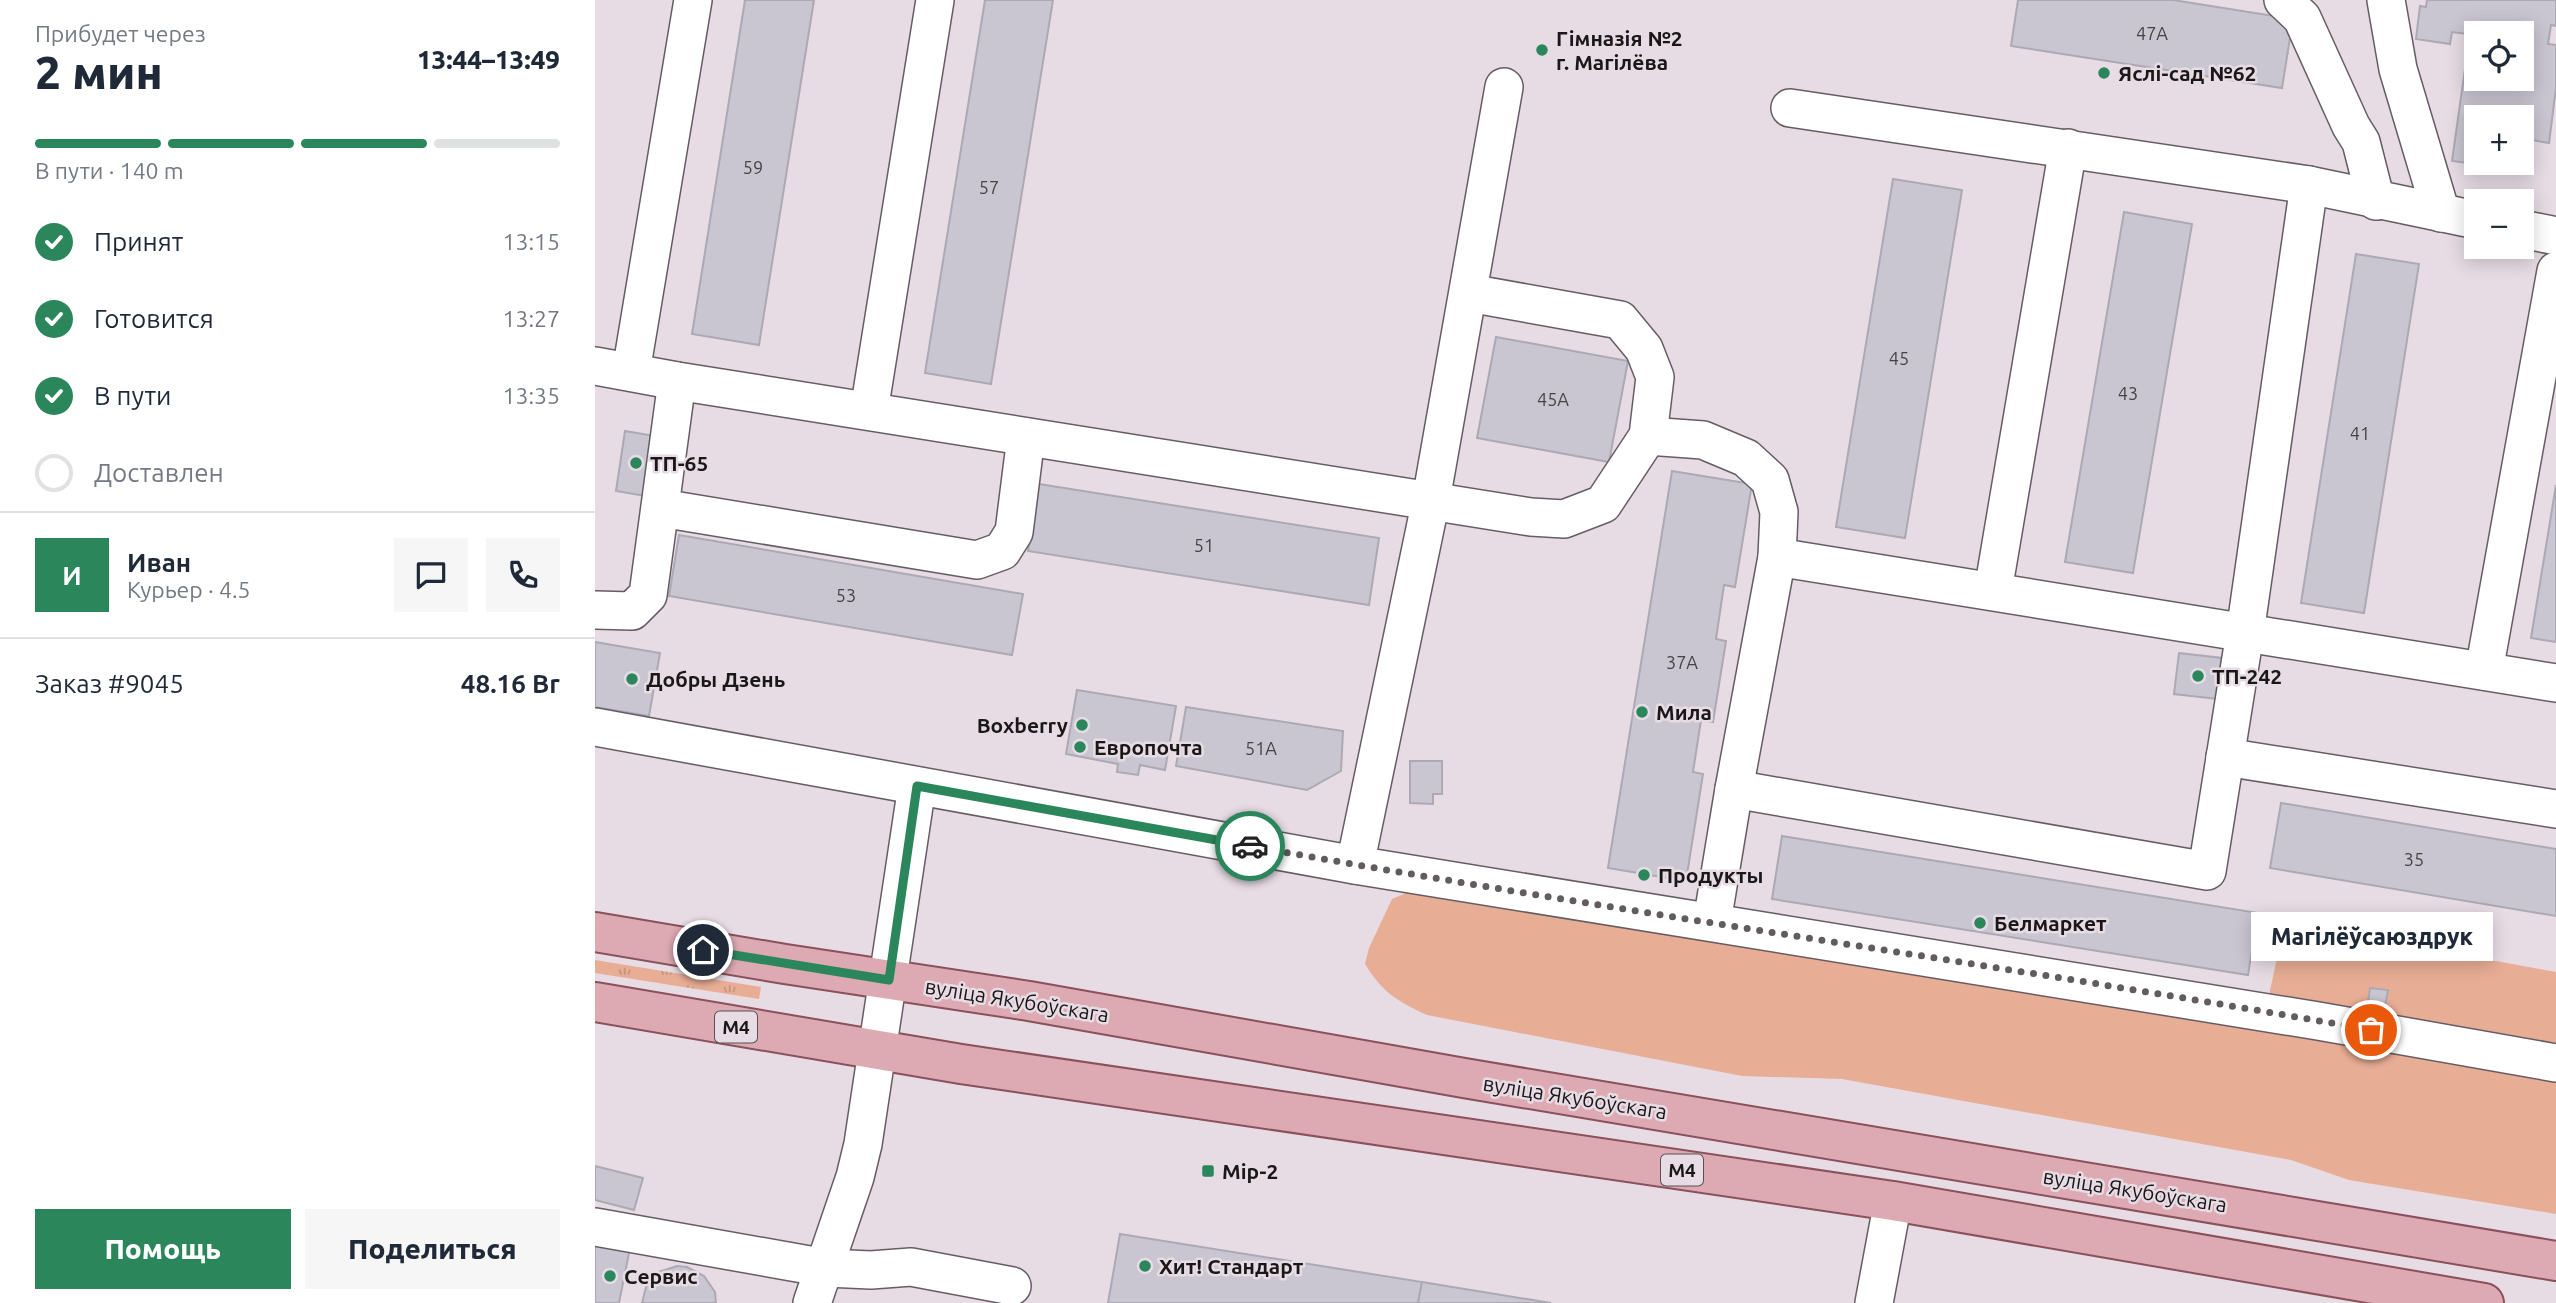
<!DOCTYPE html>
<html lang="ru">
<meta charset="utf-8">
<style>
body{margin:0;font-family:Ubuntu,sans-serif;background:#f6f6f7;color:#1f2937;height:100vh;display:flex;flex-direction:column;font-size:26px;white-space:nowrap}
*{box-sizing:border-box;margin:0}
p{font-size:23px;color:#747a83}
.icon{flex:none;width:38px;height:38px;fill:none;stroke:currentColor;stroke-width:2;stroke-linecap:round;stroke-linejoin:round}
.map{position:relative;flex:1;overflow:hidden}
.sheet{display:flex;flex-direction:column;background:#fff;width:595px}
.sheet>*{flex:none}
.controls{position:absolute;left:1869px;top:21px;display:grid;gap:14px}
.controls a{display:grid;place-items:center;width:70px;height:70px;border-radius:0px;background:#fff;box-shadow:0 4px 18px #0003;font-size:35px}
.pin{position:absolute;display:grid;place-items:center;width:60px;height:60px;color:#fff;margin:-30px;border:4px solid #fff;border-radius:50%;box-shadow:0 2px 7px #0007}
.courier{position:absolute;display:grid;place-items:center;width:70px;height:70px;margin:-35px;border:5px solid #2b865c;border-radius:50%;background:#fff;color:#222;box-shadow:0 2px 9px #0007}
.bubble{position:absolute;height:49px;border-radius:0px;background:#fff;box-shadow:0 4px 18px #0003;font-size:23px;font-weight:800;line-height:49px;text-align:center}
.summary em{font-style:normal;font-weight:800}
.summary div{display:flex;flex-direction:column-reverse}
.summary{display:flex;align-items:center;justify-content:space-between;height:119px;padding:0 35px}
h1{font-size:46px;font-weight:800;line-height:52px}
.bar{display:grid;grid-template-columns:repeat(4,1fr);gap:10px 7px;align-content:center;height:84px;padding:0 35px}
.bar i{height:9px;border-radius:5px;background:#e0e1e3}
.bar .on{background:#2b865c}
.bar p{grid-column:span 4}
.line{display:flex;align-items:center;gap:18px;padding:0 35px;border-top:2px solid #e0e1e3}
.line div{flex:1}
.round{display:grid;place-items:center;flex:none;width:74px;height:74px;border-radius:0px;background:#f6f6f7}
ol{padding:0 35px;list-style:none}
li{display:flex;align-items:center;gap:21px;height:77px}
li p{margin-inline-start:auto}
li .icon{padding:7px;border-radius:50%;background:#2b865c;color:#fff;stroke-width:4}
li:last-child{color:#747a83}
li i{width:38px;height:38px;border:4px solid #e0e1e3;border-radius:50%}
.button{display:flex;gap:14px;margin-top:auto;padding:14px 35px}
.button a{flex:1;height:80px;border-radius:0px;background:#2b865c;color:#fff;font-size:28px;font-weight:800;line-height:80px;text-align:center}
.button a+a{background:#f6f6f7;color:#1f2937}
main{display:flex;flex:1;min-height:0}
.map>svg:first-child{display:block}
</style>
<main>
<section class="sheet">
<div class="summary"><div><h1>2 мин</h1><p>Прибудет через</p></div><em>13:44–13:49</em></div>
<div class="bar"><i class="on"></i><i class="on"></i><i class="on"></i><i></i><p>В пути · 140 m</p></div>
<ol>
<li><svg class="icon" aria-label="check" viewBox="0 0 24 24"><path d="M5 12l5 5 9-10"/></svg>Принят<p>13:15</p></li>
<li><svg class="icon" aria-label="check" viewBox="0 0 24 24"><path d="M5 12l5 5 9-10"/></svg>Готовится<p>13:27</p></li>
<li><svg class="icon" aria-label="check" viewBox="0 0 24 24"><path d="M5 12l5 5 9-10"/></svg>В пути<p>13:35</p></li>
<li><i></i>Доставлен</li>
</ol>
<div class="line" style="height:126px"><b class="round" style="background:#2b865c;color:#fff">И</b><div><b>Иван</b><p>Курьер · 4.5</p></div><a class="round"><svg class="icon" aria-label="chat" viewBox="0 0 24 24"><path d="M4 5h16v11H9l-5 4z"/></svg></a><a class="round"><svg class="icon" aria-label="phone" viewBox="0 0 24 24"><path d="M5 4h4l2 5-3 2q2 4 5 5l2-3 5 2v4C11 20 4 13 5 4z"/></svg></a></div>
<div class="line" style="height:91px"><div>Заказ #9045</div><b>48.16 Br</b></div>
<div class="button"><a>Помощь</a><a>Поделиться</a></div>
</section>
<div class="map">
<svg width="1961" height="1303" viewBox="0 0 1961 1303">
<defs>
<pattern id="grass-tufts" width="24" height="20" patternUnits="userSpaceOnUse" patternTransform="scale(1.75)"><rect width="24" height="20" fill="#e8ad95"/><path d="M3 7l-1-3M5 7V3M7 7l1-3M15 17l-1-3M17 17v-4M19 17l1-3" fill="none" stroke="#c69480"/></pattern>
</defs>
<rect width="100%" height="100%" fill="#e7dce4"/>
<path fill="url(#grass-tufts)" d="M0,960L166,987L164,999L0,973Z"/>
<path fill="#e8ad95" d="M821,889L1667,1027L1690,922L1961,972V1214L1754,1180L1696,1160L1247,1079L1147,1076L832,1015C802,1001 788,993 770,964L774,948L797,899Z"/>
<g fill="#c9c6d1" stroke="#aca9b4" stroke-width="2" fill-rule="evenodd">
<path d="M150,0H219L164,345L97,334Z"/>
<path d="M390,0H458L396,384L330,373Z"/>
<path d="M1423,0H1578L1698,19L1687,88L1416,46Z"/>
<path d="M1832,0H1961V26L1956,25L1953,44L1961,45V88L1954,143L1937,140L1933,171L1857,161L1870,69L1877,71L1881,43V79H1927V33H1881V35L1857,32L1855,44L1821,39L1825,6L1831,7ZM1881,117H1927V163H1881Z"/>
<path d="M1298,179L1367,190L1310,538L1241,527Z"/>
<path d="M1529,212L1597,224L1538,573L1470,562Z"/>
<path d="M1761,254L1824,264L1769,613L1706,603Z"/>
<path d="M901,337L1033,361L1014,462L882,438Z"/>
<path d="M30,431L60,436L51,496L21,491Z"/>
<path d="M1077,471L1157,484L1140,587L1129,585L1121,639L1131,641L1118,722L1106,720L1098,772L1108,774L1091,881L1013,868Z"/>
<path d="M444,484L784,538L774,605L433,551Z"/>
<path d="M1961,485V642L1936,638Z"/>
<path d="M84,535L428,594L417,655L74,596Z"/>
<path d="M0,642L65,653L54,716L0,707Z"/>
<path d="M1584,653L1627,658L1622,699L1579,694Z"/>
<path d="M482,690L581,706L570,770L545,765L543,775L522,772L523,764L471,754Z"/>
<path d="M591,707L748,731L746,771L712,790L581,766Z"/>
<path d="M815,761H847V794H838V804L815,803Z"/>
<path d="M1686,803L1961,849V916L1675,868Z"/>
<path d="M1187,836L1663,913L1653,975L1177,899Z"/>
<path d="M1775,988L1793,990L1790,1006L1773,1003Z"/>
<path d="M0,1166L48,1178L39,1210L0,1200Z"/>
<path d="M525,1234L827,1282L823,1303H513Z"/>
<path d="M0,1241L35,1248L24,1303H0Z"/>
<path d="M82,1266L92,1267L109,1276L120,1292L121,1303H47L51,1287L56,1278L64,1272Z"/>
<path d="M827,1282L956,1303H823Z"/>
</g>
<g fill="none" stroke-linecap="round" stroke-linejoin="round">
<defs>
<g id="minor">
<path d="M1688,0L1707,18L1756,126L1766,142L1781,201"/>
<path d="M1791,0L1803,69L1846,213"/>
<path d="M1195,108L1714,185L1881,220"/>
<path d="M1927,229L1961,236"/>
<path d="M0,366L82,381L936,517L969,519L1008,504L1053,436L1060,377L1049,349L1025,320L874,293"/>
<path d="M36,372L98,0"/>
<path d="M274,411L340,0"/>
<path d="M1053,436L1108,440L1151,458L1175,480L1184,512L1182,557L1139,789L1117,922"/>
<path d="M66,508L382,560L407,551L419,532L431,437"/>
<path d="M1182,557L1961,683"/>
<path d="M1398,591L1473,148"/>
<path d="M0,610L37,611L53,595L82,381"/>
<path d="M1889,671L1961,271"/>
<path d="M0,727L760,865L1723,1021L1961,1063"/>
<path d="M1630,757L1961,809"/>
<path d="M1139,789L1612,871L1650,633L1714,185"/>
<path d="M760,865L836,500L909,87"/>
<path d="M0,1227L231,1268L276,1270L316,1267L417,1286"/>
<path d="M217,1303L260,1177L268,1144L322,786"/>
<path d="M1279,1303L1298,1201"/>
</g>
<g id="major">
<path d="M0,932L190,964L434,1001L869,1078L1961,1261"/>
<path d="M0,1002L366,1064L1298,1201L1889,1303"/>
</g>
</defs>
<use href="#minor" stroke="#665d64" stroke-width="40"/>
<use href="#major" stroke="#8a505b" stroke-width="42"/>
<use href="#minor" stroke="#fff" stroke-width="37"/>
<use href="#major" stroke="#dda9b2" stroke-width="38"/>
</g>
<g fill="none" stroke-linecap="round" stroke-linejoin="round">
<path stroke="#625c60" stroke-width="7" stroke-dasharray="0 12.6" d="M655,846C1027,913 1403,964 1776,1030"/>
<path stroke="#2b865c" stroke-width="9" d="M108,950L294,980L322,786L655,846"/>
</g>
<g fill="#2b865c" stroke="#e7dce4" stroke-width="2.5">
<circle cx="947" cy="50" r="7"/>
<circle cx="1509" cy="73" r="7"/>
<circle cx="41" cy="463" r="7"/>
<circle cx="1603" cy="676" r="7"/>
<circle cx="37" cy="679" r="7"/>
<circle cx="1047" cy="712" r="7"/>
<circle cx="487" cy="725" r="7"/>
<circle cx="485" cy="747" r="7"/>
<circle cx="1049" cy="875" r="7"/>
<circle cx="1385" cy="923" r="7"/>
<rect x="606" y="1164" width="14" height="14" rx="3.5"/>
<circle cx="550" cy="1266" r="7"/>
<circle cx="15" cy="1276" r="7"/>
</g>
<g text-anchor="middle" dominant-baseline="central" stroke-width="5" stroke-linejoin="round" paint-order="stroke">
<g font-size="18" fill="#464347">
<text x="1557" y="33">47А</text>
<text x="158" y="167">59</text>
<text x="394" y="187">57</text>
<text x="1304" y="358">45</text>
<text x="1533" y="393">43</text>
<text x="958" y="399">45А</text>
<text x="1765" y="433">41</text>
<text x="609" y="545">51</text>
<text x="251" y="595">53</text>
<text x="1087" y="662">37А</text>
<text x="666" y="748">51А</text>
<text x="1819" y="859">35</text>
</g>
<g fill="#e7dce4" stroke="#585256" stroke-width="2">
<rect x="120" y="1011.5" width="42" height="31" rx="5"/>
<rect x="1066" y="1154.5" width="42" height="31" rx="5"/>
</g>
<g font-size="19" font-weight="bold" fill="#1a1719">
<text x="141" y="1027">М4</text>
<text x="1087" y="1170">М4</text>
</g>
<g font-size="21" font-weight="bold" fill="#1a1719" stroke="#e7dce4" text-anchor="start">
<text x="961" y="38">Гімназія №2<tspan x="961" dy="24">г. Магілёва</tspan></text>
<text x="1523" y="73">Яслі-сад №62</text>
<text x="55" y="463">ТП-65</text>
<text x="1617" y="676">ТП-242</text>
<text x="51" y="679">Добры Дзень</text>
<text x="1061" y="712">Мила</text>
<text x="473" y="725" text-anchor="end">Boxberry</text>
<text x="499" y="747">Европочта</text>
<text x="1063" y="875">Продукты</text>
<text x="1399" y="923">Белмаркет</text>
<text x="627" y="1171">Мір-2</text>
<text x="564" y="1266">Хит! Стандарт</text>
<text x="29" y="1276">Сервис</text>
</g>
<g font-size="21" fill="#1a1719" stroke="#e7dce4">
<text transform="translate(422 1000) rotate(9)">вуліца Якубоўскага</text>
<text transform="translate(980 1097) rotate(9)">вуліца Якубоўскага</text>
<text transform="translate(1540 1190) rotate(9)">вуліца Якубоўскага</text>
</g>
</g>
</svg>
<div class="controls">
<a><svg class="icon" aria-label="locate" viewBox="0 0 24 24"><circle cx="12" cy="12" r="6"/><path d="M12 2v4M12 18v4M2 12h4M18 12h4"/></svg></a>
<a>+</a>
<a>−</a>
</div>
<div class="pin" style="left:1776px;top:1030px;background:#ea580c"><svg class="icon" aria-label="bag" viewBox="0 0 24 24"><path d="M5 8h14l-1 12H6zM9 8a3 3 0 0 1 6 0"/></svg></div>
<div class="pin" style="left:108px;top:950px;background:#1f2937"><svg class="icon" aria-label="home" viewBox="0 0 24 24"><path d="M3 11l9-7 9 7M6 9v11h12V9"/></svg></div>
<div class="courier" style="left:655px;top:846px"><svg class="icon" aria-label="car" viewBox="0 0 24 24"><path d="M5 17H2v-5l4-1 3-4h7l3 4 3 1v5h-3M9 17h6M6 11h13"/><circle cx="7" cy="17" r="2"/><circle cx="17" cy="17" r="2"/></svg></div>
<div class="bubble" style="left:1656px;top:912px;width:242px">Магілёўсаюздрук</div>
</div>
</main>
